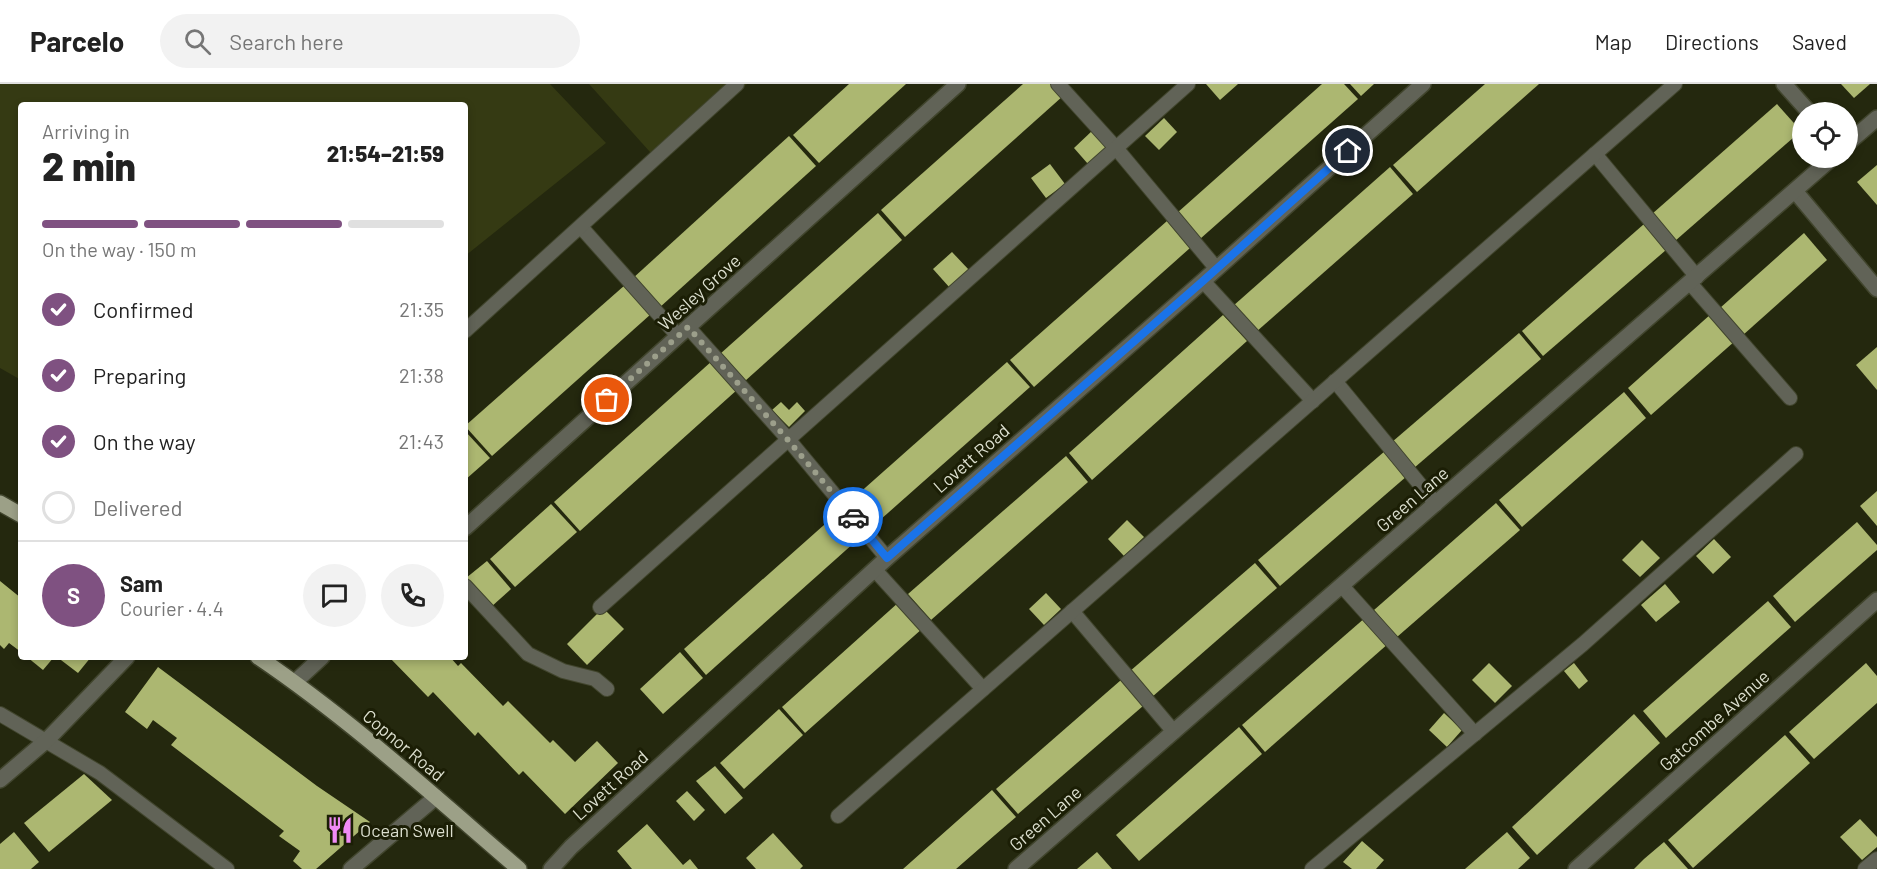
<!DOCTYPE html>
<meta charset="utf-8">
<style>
body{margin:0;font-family:Barlow,sans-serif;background:#f2f2f2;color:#222;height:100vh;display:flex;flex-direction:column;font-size:22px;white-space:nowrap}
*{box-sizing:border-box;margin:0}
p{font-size:20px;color:#767676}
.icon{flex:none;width:33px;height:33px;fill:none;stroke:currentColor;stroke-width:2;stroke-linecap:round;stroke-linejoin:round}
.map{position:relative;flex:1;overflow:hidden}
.side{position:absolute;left:18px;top:18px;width:450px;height:558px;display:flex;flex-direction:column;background:#fff;border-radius:6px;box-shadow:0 3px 9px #0003}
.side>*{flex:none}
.controls{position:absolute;left:1792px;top:18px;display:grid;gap:12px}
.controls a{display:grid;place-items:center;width:66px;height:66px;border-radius:50%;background:#fff;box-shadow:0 3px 9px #0003;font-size:30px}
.pin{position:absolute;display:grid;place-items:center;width:51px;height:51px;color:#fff;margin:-26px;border:3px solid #fff;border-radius:50%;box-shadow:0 2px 6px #0007}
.courier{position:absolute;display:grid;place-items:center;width:60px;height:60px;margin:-30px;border:4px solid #1a73e8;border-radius:50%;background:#fff;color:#222;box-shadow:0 2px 8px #0007}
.overview em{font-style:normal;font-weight:800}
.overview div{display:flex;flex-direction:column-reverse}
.overview{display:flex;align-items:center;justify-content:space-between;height:102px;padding:0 24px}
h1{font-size:39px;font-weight:800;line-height:45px}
.bar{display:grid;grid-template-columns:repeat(4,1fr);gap:9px 6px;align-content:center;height:72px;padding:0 24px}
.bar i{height:8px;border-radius:4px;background:#e0e0e0}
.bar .active{background:#7f5181}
.bar p{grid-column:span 4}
.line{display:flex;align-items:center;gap:15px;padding:0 24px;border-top:2px solid #e0e0e0}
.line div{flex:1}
.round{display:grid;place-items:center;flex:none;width:63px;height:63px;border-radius:32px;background:#f2f2f2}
ol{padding:0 24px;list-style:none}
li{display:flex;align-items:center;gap:18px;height:66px}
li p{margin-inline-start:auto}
li .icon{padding:6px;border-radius:50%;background:#7f5181;color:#fff;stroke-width:4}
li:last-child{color:#767676}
li i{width:33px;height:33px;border:3px solid #e0e0e0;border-radius:50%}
header{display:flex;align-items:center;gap:36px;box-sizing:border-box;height:84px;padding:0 30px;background:#fff;border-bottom:2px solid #e0e0e0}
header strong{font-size:28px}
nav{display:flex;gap:33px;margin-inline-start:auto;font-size:21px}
.search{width:420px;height:54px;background:#f2f2f2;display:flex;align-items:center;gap:15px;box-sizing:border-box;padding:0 21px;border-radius:33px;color:#767676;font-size:22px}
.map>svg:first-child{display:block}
</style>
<header>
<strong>Parcelo</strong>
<div class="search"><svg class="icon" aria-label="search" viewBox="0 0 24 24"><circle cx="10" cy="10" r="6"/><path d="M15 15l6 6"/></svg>Search here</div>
<nav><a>Map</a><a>Directions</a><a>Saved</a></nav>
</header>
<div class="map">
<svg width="1877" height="785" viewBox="0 0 1877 785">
<rect width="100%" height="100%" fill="#24280e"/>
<g fill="#353a13">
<path d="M0,0H550L606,59L465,172V21H21V296L0,284Z"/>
<path d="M589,0H747L659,78Z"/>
</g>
<g fill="#acb771">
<path d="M849,0H906L819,79L793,51Z"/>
<path d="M1023,0H1052L1063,12L905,153L881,126Z"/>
<path d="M1206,0H1238L1220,16Z"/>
<path d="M1322,0H1344L1358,15L1200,155L1177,129Z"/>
<path d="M1350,0H1374L1361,12Z"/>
<path d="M1485,0H1539L1417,108L1393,81Z"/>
<path d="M1841,0H1870L1854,14Z"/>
<path d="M1777,20L1801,47L1675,157L1652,130Z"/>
<path d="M1164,34L1177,48L1159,66L1145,52Z"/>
<path d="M1093,46L1108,62L1088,80L1074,64Z"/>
<path d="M789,52L816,82L659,224L632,195Z"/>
<path d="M1050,80L1065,100L1046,114L1031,94Z"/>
<path d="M1877,81V121L1857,98Z"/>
<path d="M1390,83L1413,110L1256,248L1233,222Z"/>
<path d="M878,129L902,156L745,297L720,270Z"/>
<path d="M1167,137L1190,164L1034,303L1010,276Z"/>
<path d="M1644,140L1666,166L1543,272L1522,247Z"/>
<path d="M1804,149L1827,176L1743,251L1720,224Z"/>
<path d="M952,168L969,186L950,204L933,185Z"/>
<path d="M625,201L651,230L492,372L465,342Z"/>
<path d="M1711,230L1735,257L1651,331L1628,304Z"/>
<path d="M1223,231L1247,257L1092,396L1069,369Z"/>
<path d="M1519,249L1541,275L1414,384L1392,358Z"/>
<path d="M1877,263V306L1856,281Z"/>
<path d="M712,277L738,305L580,447L554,418Z"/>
<path d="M1007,278L1030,303L871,444L848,419Z"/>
<path d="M1624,308L1646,334L1522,443L1499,416Z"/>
<path d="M781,318L789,326L797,318L805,327L789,343L772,326Z"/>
<path d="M465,347L490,374L465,396Z"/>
<path d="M1385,367L1407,392L1280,502L1258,476Z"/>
<path d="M1066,372L1088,398L931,536L908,510Z"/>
<path d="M1877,407V442L1860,422Z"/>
<path d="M1496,419L1520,446L1397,553L1374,526Z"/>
<path d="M551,420L577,448L515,503L490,475Z"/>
<path d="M842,425L864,450L706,591L684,565Z"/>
<path d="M1127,436L1144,453L1124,472L1108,455Z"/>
<path d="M1857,438L1877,461V466L1795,538L1773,512Z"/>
<path d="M1714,455L1731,473L1713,490L1696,472Z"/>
<path d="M1642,456L1660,474L1640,493L1622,476Z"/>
<path d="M487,477L511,505L491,523L466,494Z"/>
<path d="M1255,479L1277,504L1152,613L1129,588Z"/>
<path d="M0,497L21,514V568L9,559L4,565L0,561Z"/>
<path d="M1665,500L1680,518L1656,538L1641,521Z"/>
<path d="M1046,509L1061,525L1044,541L1029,525Z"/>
<path d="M1768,517L1791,543L1666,654L1643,627Z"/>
<path d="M899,518L923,544L805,649L782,623Z"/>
<path d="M603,524L624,545L587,581L567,560Z"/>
<path d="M1366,533L1389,559L1265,668L1242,641Z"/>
<path d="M680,568L703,594L663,630L640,605Z"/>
<path d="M27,573H54L43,586Z"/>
<path d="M57,573H91L78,589Z"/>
<path d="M389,573H450L458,582L461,579L503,622L508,617L550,659L553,656L575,678L597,657L618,679L565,730L523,687L519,691L478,648L475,652L433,608L428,613Z"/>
<path d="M1489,579L1512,602L1495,619L1472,596Z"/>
<path d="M1574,579L1588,597L1579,605L1564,587Z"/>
<path d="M1866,579L1877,592V619L1814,675L1789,648Z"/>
<path d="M158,583L317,702L370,738L316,785H302L293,777L300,767L279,752L284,747L171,661L177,654L153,636L147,645L125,628Z"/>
<path d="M1121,596L1143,622L1018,730L996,705Z"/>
<path d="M779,625L803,651L744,705L720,679Z"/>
<path d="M1444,629L1462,646L1447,663L1429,646Z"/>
<path d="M1634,630L1660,659L1537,771L1512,743Z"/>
<path d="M1239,643L1262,670L1139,777L1116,751Z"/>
<path d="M1785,651L1810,679L1693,784L1668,756Z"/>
<path d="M715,682L743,714L725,730L696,697Z"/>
<path d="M84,690L112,716L49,768L24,739Z"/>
<path d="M992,706L1016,733L995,751L956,785H903Z"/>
<path d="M687,707L705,726L694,737L676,717Z"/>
<path d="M1860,735L1877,753V763L1862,776L1840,753Z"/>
<path d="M647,740L683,781L690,775L698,785H632L617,767Z"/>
<path d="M14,748L39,778L31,785H0V760Z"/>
<path d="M1507,748L1530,774L1518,785H1465Z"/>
<path d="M773,749L803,782L800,785H756L746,774Z"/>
<path d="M1362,757L1384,776L1376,785H1352L1343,778Z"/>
<path d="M1664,758L1688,785H1634L1644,775Z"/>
<path d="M1097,768L1112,785H1077Z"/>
</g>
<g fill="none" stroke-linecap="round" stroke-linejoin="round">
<defs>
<g id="service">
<path d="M1058,0L1116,64L1216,184"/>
<path d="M1595,70L1697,193"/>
<path d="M581,143L678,252"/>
<path d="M1203,197L1313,317"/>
<path d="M1690,199L1790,314"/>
<path d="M688,243L788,355L887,474"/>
<path d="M465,247L737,0"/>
<path d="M1335,297L1436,420"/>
<path d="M875,486L983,605"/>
<path d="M465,502L528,570L563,587L595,595L607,605"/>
<path d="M1342,502L1475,650"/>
<path d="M600,523L1188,0"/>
<path d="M1072,527L1174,648"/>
<path d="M0,630L100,689L227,785"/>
<path d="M838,732L1675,0"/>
<path d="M1312,785L1583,560L1796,370"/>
<path d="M1865,785L1877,775"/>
</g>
<g id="minor">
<path d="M1784,0L1809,28"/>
<path d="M1848,59L1877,34"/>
<path d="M1795,107L1877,205"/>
<path d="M465,444L958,0"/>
<path d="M295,598L322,573"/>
<path d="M0,696L47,656L127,573"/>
<path d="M351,785L436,713"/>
<path d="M551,785L571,763L887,474L1203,197L1423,0"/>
<path d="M1016,785L1832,74"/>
<path d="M1576,785L1877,516"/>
</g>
<g id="primary">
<path d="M0,419L21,431"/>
<path d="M258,573C351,636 434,712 519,785"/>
</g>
</defs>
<use href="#service" stroke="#41452d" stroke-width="16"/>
<use href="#minor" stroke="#41452d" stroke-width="18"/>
<use href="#primary" stroke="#41452d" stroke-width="18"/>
<use href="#service" stroke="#616357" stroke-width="14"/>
<use href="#minor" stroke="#616357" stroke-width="15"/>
<use href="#primary" stroke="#9ca087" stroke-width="15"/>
</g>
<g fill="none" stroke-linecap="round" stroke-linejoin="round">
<path stroke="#9c9f8b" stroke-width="6" stroke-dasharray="0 10.8" d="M607,316L688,243L788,356L853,433"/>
<path stroke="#1a73e8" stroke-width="8" d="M853,433L887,474L1203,197L1348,67"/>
</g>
<defs>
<symbol id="restaurant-bare" viewBox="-9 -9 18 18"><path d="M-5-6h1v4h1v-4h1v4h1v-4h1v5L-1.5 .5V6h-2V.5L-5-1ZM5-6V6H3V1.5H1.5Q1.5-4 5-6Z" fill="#f08bf5" stroke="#1b1e05" stroke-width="2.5" paint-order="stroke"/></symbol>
</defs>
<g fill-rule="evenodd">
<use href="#restaurant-bare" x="321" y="727" width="38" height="38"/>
</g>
<g text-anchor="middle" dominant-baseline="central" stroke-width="6" stroke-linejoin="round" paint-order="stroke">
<g font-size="18" fill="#dcdfcf" stroke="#1b1e05">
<text transform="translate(699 208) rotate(-42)">Wesley Grove</text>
<text transform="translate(971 374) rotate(-41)">Lovett Road</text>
<text transform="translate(1412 415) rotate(-41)">Green Lane</text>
<text transform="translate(1714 636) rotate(-42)">Gatcombe Avenue</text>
<text transform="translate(404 661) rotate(40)">Copnor Road</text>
<text transform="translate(610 701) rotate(-42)">Lovett Road</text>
<text transform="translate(1045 734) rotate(-41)">Green Lane</text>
</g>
<g font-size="18" fill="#dcdfcf" stroke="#1b1e05" text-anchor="start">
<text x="360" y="746">Ocean Swell</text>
</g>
</g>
</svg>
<div class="controls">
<a><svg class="icon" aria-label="locate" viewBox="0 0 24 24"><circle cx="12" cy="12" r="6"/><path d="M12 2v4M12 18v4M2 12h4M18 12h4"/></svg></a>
</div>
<div class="pin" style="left:607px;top:316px;background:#ea580c"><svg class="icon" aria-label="bag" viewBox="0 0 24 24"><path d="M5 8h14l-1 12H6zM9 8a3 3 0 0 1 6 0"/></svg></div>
<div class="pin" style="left:1348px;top:67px;background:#1f2937"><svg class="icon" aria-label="home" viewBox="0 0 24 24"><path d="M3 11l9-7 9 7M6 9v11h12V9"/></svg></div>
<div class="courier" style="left:853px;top:433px"><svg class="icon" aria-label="car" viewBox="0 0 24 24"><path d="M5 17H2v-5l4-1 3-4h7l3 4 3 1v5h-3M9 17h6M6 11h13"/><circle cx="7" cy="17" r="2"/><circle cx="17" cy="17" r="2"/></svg></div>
<section class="side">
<div class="overview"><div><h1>2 min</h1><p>Arriving in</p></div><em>21:54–21:59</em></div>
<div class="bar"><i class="active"></i><i class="active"></i><i class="active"></i><i></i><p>On the way · 150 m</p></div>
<ol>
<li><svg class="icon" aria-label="check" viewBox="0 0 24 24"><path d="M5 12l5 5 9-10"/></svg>Confirmed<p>21:35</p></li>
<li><svg class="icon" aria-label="check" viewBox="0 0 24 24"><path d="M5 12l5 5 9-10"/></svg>Preparing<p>21:38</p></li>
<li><svg class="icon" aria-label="check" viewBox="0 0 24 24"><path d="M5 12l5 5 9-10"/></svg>On the way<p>21:43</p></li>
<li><i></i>Delivered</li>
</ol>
<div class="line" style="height:108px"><b class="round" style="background:#7f5181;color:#fff">S</b><div><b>Sam</b><p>Courier · 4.4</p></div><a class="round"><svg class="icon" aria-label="chat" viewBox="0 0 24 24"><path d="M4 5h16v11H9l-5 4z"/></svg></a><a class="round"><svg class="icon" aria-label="phone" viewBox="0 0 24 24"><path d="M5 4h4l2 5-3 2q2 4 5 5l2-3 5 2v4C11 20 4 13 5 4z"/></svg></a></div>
</section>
</div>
